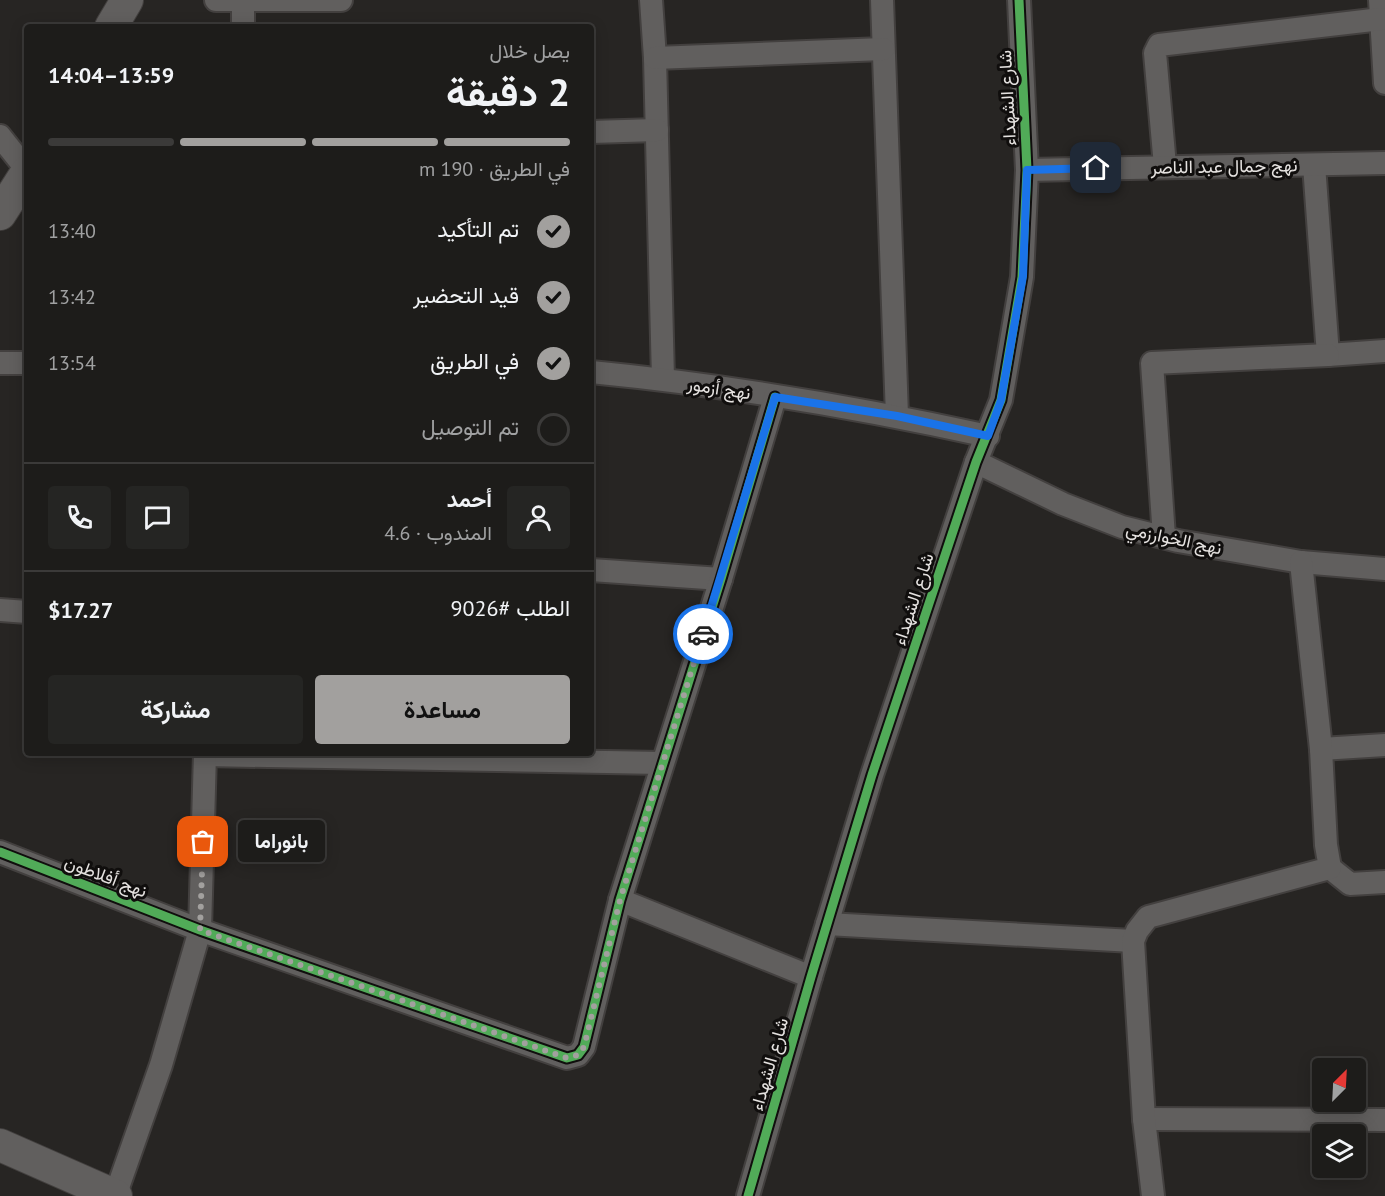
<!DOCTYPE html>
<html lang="ar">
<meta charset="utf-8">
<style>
body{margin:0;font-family:"PT Sans",Vazirmatn,sans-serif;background:#252523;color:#f1f3f6;direction:rtl;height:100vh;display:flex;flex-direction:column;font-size:22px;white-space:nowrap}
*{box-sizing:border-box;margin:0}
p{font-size:20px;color:#a0a1a2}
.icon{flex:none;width:33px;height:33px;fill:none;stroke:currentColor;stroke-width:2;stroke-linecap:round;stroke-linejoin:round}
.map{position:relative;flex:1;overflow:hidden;direction:ltr}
.side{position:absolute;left:24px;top:24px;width:570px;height:732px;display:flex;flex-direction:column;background:#1d1c1a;border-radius:6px;box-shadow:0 3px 15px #0003,0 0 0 2px #3b3a39;direction:rtl}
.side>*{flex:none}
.needle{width:39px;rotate:24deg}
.controls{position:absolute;left:1312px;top:1058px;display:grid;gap:12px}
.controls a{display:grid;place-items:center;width:54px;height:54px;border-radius:6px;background:#1d1c1a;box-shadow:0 3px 15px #0003,0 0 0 2px #3b3a39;font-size:30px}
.pin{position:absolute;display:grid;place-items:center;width:51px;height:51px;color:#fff;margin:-26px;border-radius:12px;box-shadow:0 3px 9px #0006}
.courier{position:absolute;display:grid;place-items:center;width:60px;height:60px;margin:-30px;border:4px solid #1a73e8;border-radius:50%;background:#fff;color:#222;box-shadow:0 2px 8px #0007}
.bubble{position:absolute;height:42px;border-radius:6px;background:#1d1c1a;box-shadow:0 3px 15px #0003,0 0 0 2px #3b3a39;font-size:20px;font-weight:700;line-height:42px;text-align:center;direction:rtl}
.head em{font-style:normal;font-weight:700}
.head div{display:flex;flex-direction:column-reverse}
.head{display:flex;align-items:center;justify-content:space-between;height:102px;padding:0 24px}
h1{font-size:39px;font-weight:700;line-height:45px}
.bar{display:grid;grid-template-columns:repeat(4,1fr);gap:9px 6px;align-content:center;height:72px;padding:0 24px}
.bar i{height:8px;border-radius:4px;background:#3b3a39}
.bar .selected{background:#a2a09e}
.bar p{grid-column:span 4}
.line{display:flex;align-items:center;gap:15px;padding:0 24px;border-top:2px solid #3b3a39}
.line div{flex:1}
.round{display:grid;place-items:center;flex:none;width:63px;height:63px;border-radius:6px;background:#252523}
ol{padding:0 24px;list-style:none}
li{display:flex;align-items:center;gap:18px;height:66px}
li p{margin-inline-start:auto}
li .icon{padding:6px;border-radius:50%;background:#a2a09e;color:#111;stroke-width:4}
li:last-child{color:#a0a1a2}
li i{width:33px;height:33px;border:3px solid #3b3a39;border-radius:50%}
.button{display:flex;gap:12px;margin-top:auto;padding:12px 24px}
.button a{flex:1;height:69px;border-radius:6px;background:#a2a09e;color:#111;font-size:24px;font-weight:700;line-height:69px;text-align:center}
.button a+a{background:#252523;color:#f1f3f6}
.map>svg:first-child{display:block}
</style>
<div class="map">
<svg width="1385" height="1196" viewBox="0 0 1385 1196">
<rect width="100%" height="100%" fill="#272523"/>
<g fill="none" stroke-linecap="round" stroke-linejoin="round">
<defs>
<g id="street">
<path d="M216,0H341"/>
<path d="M651,0L655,58L663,379"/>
<path d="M882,0L897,416"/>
<path d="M1380,0L1385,83"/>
<path d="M243,1V27"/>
<path d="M655,58L883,49"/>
<path d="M591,132L657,130"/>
<path d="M0,136L27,170"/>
<path d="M1314,165L1328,355L1385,351"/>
<path d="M1165,166L1155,53L1159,45L1381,19"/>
<path d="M1027,170L1385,163"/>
<path d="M0,363H27"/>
<path d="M591,372C724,385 857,407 988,436"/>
<path d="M976,462L1063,504L1122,527L1178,541L1301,562L1385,569"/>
<path d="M1164,537L1152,363L1328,355"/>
<path d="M591,570L721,579"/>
<path d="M0,610L27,612"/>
<path d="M1321,749L1385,745"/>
<path d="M205,755L662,763"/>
<path d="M0,852L200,930L567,1058L578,1055L584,1047L620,900L721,579L775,397"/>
<path d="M1330,868L1350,884L1385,882"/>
<path d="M620,900L811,977"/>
<path d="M827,924L1133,941"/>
<path d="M1144,1119L1385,1120"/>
<path d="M115,1196L161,1065L200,930L205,753"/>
<path d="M748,1196L811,977L872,775L976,462L1001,400L1022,277L1027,170L1019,0"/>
<path d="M1153,1196L1144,1119L1133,941L1137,931L1148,917L1330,868L1326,845L1321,749L1301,562"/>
</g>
<g id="secondary">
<path d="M111,27L127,0"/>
<path d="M0,214L27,172"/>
<path d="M0,1145L116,1196"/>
</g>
</defs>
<use href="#street" stroke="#43403f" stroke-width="26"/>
<use href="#secondary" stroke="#43403f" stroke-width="34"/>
<use href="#street" stroke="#615f5e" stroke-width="22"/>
<use href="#secondary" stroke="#615f5e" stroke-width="32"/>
<defs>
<g id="cycleway">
<path d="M0,852L200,930L567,1058L578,1055L584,1047L620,900L721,579L775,397"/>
<path d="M748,1196L811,977L872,775L976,462L1001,400L1022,277L1027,170L1019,0"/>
</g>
</defs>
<use href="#cycleway" stroke="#100e0d" stroke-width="13"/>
<use href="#cycleway" stroke="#51ab58" stroke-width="9"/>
</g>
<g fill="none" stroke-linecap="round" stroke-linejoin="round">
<path stroke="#a2a09e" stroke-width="6" stroke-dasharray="0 10.8" d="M203,842L200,930L567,1058L578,1055L584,1047L620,900L703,634"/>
<path stroke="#1a73e8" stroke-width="8" d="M703,634L775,397L897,416L988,436L1001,400L1023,276L1027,170L1096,168"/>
</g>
<g text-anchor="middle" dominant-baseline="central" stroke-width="6" stroke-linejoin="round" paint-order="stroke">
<g font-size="18" fill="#e5e2e0" stroke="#100e0d">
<text transform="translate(1007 98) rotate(-93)">شارع الشهداء</text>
<text transform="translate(1224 166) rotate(-1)">نهج جمال عبد الناصر</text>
<text transform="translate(719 388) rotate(9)">نهج أزمور</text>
<text transform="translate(1174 538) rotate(12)">نهج الخوارزمي</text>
<text transform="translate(913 599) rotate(-72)">شارع الشهداء</text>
<text transform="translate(106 876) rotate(21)">نهج أفلاطون</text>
<text transform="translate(769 1064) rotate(-74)">شارع الشهداء</text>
</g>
</g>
</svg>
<div class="controls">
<a><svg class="needle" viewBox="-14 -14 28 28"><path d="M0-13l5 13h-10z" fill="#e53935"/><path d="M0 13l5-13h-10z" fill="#a0a1a2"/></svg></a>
<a><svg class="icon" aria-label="layers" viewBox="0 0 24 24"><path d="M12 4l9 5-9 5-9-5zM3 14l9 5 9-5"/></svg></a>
</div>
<div class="pin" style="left:203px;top:842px;background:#ea580c"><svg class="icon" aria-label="bag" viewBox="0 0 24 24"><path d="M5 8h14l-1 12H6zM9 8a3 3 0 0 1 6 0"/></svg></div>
<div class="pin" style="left:1096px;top:168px;background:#1f2937"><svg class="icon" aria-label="home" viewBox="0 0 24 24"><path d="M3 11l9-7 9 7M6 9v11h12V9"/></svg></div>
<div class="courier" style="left:703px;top:634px"><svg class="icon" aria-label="car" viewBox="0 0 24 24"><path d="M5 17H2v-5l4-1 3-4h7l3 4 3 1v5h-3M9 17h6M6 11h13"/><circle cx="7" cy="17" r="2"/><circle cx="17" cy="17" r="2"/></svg></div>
<div class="bubble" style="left:238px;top:820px;width:87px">بانوراما</div>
<section class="side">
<div class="head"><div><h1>2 دقيقة</h1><p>يصل خلال</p></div><em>13:59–14:04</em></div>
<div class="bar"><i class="selected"></i><i class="selected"></i><i class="selected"></i><i></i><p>في الطريق · 190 m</p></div>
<ol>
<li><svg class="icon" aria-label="check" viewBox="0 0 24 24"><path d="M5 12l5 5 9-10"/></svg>تم التأكيد<p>13:40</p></li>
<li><svg class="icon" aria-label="check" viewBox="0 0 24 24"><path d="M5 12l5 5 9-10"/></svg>قيد التحضير<p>13:42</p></li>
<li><svg class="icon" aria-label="check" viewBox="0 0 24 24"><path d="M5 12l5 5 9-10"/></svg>في الطريق<p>13:54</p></li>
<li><i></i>تم التوصيل</li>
</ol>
<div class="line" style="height:108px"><a class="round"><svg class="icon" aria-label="person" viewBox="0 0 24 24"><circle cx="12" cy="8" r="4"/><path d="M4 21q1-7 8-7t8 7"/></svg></a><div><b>أحمد</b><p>المندوب · 4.6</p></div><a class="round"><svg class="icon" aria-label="chat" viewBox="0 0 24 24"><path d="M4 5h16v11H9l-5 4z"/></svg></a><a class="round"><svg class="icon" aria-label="phone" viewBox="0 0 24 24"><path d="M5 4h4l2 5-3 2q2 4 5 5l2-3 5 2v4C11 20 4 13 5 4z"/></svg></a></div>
<div class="line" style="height:78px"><div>الطلب #9026</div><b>$17.27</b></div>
<div class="button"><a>مساعدة</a><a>مشاركة</a></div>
</section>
</div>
